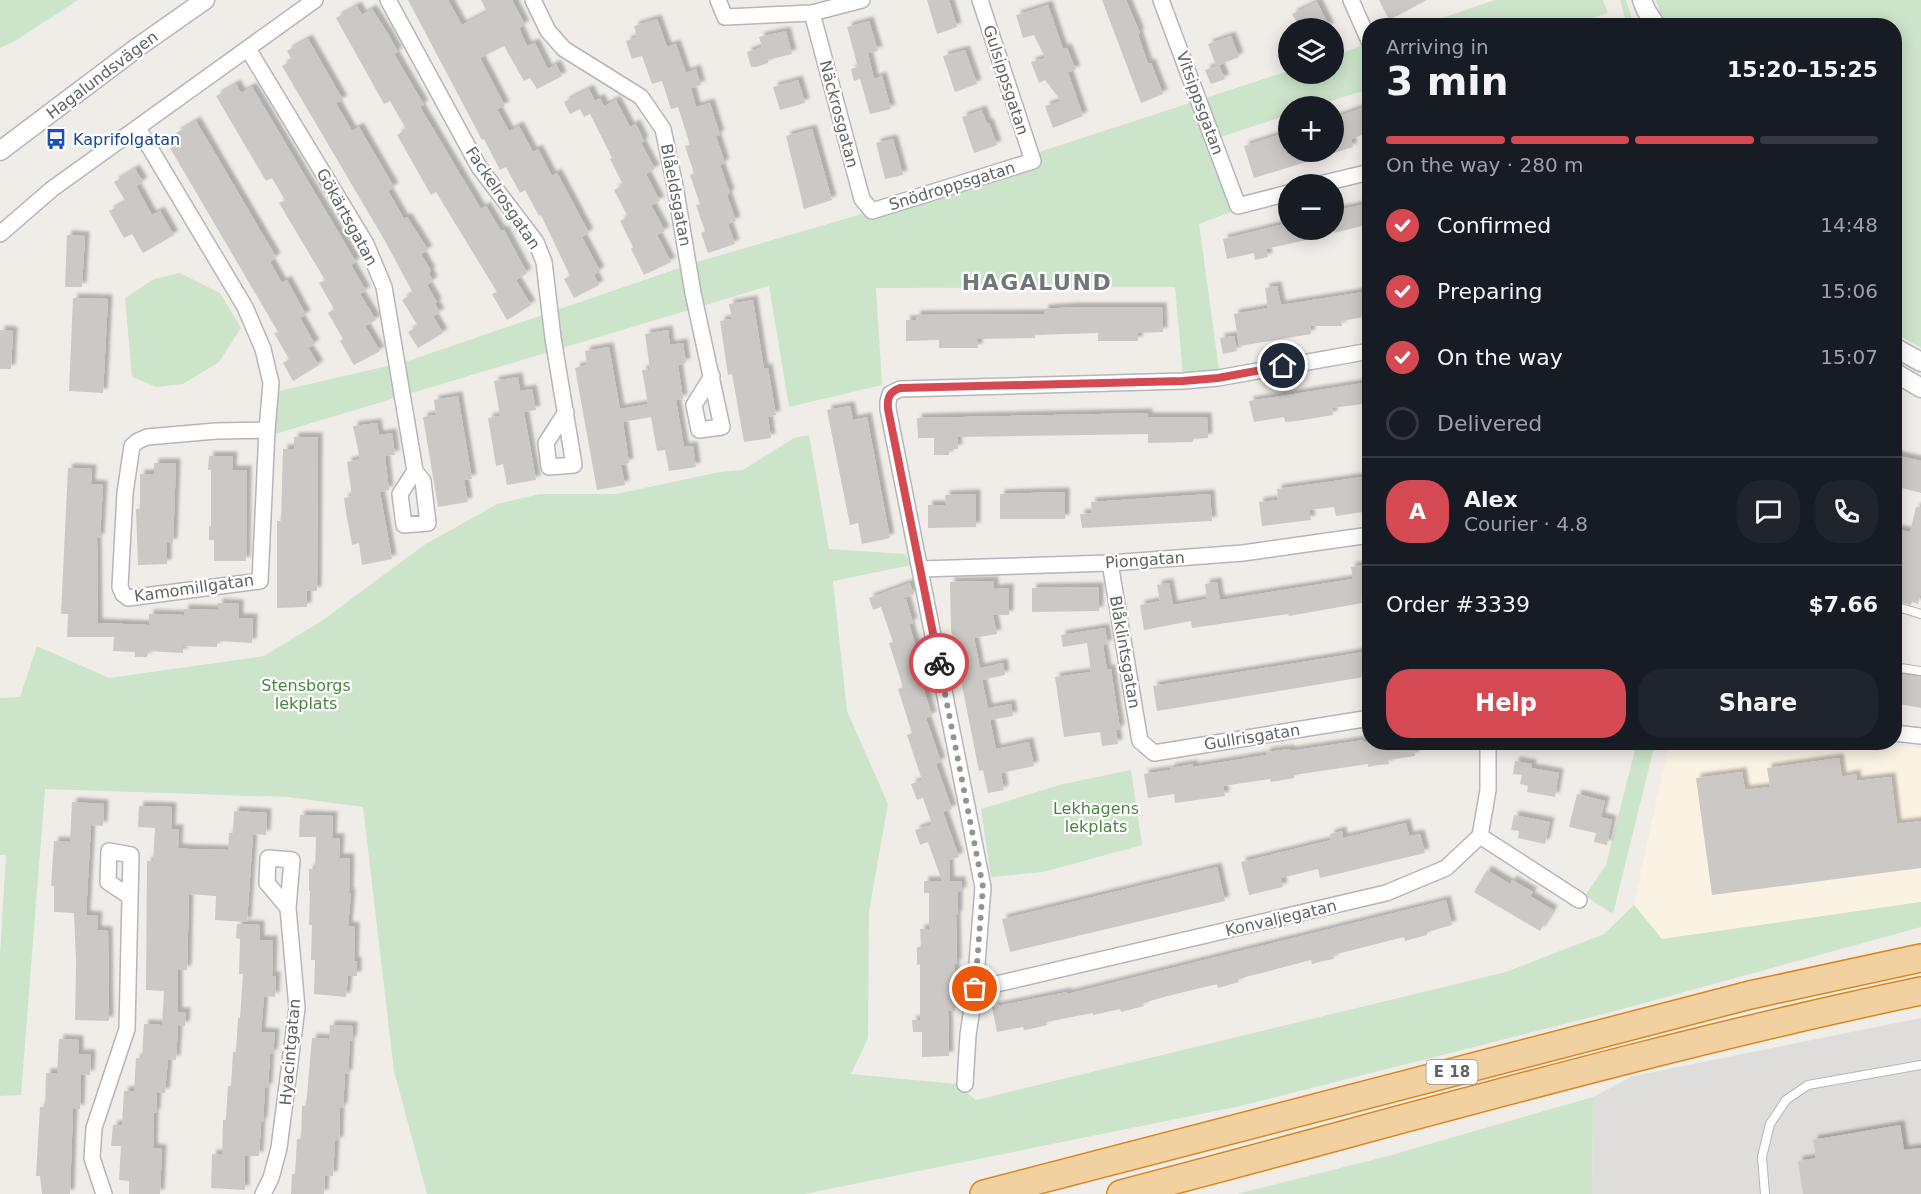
<!DOCTYPE html>
<meta charset="utf-8">
<style>
body{margin:0;font-family:"DejaVu Sans",sans-serif;background:#20242c;color:#f1f3f6;height:100vh;display:flex;flex-direction:column;font-size:22px;white-space:nowrap}
*{box-sizing:border-box;margin:0}
p{font-size:20px;color:#9ea1a6}
.icon{flex:none;width:33px;height:33px;fill:none;stroke:currentColor;stroke-width:2;stroke-linecap:round;stroke-linejoin:round}
.map{position:relative;flex:1;overflow:hidden}
.details{position:absolute;left:1362px;top:18px;width:540px;height:732px;display:flex;flex-direction:column;background:#171b24;border-radius:24px;box-shadow:0 3px 15px #0003}
.details>*{flex:none}
.fabs{position:absolute;left:1278px;top:18px;display:grid;gap:12px}
.fabs a{display:grid;place-items:center;width:66px;height:66px;border-radius:50%;background:#171b24;box-shadow:0 3px 15px #0003;font-size:30px}
.pin{position:absolute;display:grid;place-items:center;width:51px;height:51px;color:#fff;margin:-26px;border:3px solid #fff;border-radius:50%;box-shadow:0 2px 6px #0007}
.courier{position:absolute;display:grid;place-items:center;width:60px;height:60px;margin:-30px;border:4px solid #d54a52;border-radius:50%;background:#fff;color:#222;box-shadow:0 2px 8px #0007}
.headline em{font-style:normal;font-weight:800}
.headline div{display:flex;flex-direction:column-reverse}
.headline{display:flex;align-items:center;justify-content:space-between;height:102px;padding:0 24px}
h1{font-size:39px;font-weight:800;line-height:45px}
.bar{display:grid;grid-template-columns:repeat(4,1fr);gap:9px 6px;align-content:center;height:72px;padding:0 24px}
.bar i{height:8px;border-radius:4px;background:#363941}
.bar .selected{background:#d54a52}
.bar p{grid-column:span 4}
.line{display:flex;align-items:center;gap:15px;padding:0 24px;border-top:2px solid #363941}
.line div{flex:1}
.round{display:grid;place-items:center;flex:none;width:63px;height:63px;border-radius:24px;background:#20242c}
ol{padding:0 24px;list-style:none}
li{display:flex;align-items:center;gap:18px;height:66px}
li p{margin-inline-start:auto}
li .icon{padding:6px;border-radius:50%;background:#d54a52;color:#fff;stroke-width:4}
li:last-child{color:#9ea1a6}
li i{width:33px;height:33px;border:3px solid #363941;border-radius:50%}
.action{display:flex;gap:12px;margin-top:auto;padding:12px 24px}
.action a{flex:1;height:69px;border-radius:24px;background:#d54a52;color:#fff;font-size:24px;font-weight:800;line-height:69px;text-align:center}
.action a+a{background:#20242c;color:#f1f3f6}
.map>svg:first-child{display:block}
</style>
<div class="map">
<svg width="1921" height="1194" viewBox="0 0 1921 1194">
<defs>
<filter id="shadow"><feDropShadow dx="4.5" dy="-4.5" stdDeviation="1.5" flood-color="#0004"/></filter>
</defs>
<rect width="100%" height="100%" fill="#f0ede9"/>
<path fill="#faf2e3" d="M1865,742L1921,748V902L1662,939L1634,905L1669,743Z"/>
<path fill="#dfdddb" d="M1921,1018V1194H1592L1593,1097L1633,1076Z"/>
<g fill="#cce4c9">
<path d="M0,0H78L15,41L0,48Z"/>
<path d="M1495,0H1603L1608,13L1570,25H1421Z"/>
<path d="M1620,0H1626L1634,25H1627Z"/>
<path d="M1656,0H1921V348L1895,333L1894,26L1664,25Z"/>
<path d="M1369,43V89L1315,106H1288V115L1208,141L1231,212L1199,224L1219,370L1183,375L1175,287L876,288L882,385L789,407L769,286L275,434L279,391L405,362L697,262L862,214L1039,152L1288,71V74H1334V56Z"/>
<path d="M180,273L220,293L241,328L219,362L183,384L157,387L132,377L125,298L154,279Z"/>
<path d="M809,435L829,549L905,554L912,565L833,581L847,711L888,804L869,911L868,1038L851,1074L956,1084L976,1100L1506,972L1604,934L1634,905L1662,939L1921,902V927L1608,1013L1236,1107L804,1194H427L394,1071L363,807L288,797L45,789L21,1095L0,1096V956L6,855H0V698L20,697L37,646L109,678L264,656L323,620L424,545L497,504L540,494H616L720,472L743,470L794,438Z"/>
<path d="M1637,742L1655,743L1613,914L1585,896L1606,865Z"/>
<path d="M1131,770L1142,845L1043,872L991,877L981,809L1063,784Z"/>
<path d="M1593,1097L1592,1194H1237L1388,1156Z"/>
</g>
<g fill="#cbc8c5" filter="url(#shadow)">
<path d="M408,0H448L462,25L487,12L481,0H512L525,25L519,28L527,46L535,43L548,69L556,64L562,76L537,89L530,78L524,81L504,46L480,58L505,106L497,109L509,131L519,126L533,152L538,149L552,176L557,173L571,199L589,233L582,237L600,271L594,275L599,285L574,298L564,279L570,276L541,215L539,216L525,190L520,193L506,167L500,170L484,139L482,140Z"/>
<path d="M927,0H949L957,27L937,34Z"/>
<path d="M1102,0H1126L1140,33L1138,34L1148,64L1151,63L1163,94L1141,103Z"/>
<path d="M1379,0H1427L1389,20Z"/>
<path d="M1317,2L1330,28H1300L1292,14Z"/>
<path d="M1048,5L1063,49L1067,48L1076,70L1068,72L1083,116L1053,128L1045,106L1061,101L1045,80L1039,83L1031,62L1045,58L1034,35L1023,38L1016,15Z"/>
<path d="M357,6L362,15L372,9L388,34L398,52L394,54L424,105L420,107L481,209L486,206L501,231L504,230L527,273L516,280L531,305L507,320L492,294L497,292L436,192L431,195L397,135L406,129L390,101L384,104L336,18Z"/>
<path d="M657,19L667,47L676,44L686,73L696,69L701,85L691,88L696,107L710,103L720,135L716,136L725,163L720,165L730,193L727,195L736,221L728,224L735,244L708,253L701,233L705,231L696,205L700,204L690,175L694,173L685,146L690,145L678,107L671,109L662,81L652,84L642,56L632,59L626,41L637,37L634,26Z"/>
<path d="M869,21L878,51L868,53L874,79L882,76L891,109L870,114L860,79L854,81L851,69L858,67L847,27Z"/>
<path d="M786,31L792,54L768,60V63L756,67H751L747,52L762,47L759,37Z"/>
<path d="M1231,36L1239,57L1219,65L1225,79L1211,84L1205,70L1216,66L1208,44Z"/>
<path d="M308,39L343,100L336,103L352,131L359,127L394,187L388,191L404,219L407,217L428,250L421,254L431,271L429,273L433,281L427,285L437,302L435,304L440,313L433,316L443,333L418,348L408,332L418,326L402,300L413,293L385,241L282,66L292,60L287,51Z"/>
<path d="M965,50L977,84L955,92L943,56Z"/>
<path d="M798,80L805,103L780,110L773,87Z"/>
<path d="M236,84L241,93L252,87L356,262L351,265L366,291L360,294L376,320L365,326L380,351L354,365L340,341L343,339L328,313L334,309L319,283L325,280L279,203L285,200L272,178L266,181L216,96Z"/>
<path d="M589,89L595,101L600,98L604,106L616,100L630,127L636,124L644,141L641,143L655,169L646,174L660,201L651,205L665,231L657,235L671,262L644,275L631,249L633,247L620,221L628,217L614,190L623,185L610,159L612,158L590,114L584,117L580,109L570,114L564,102Z"/>
<path d="M1367,106L1370,113V132L1351,139L1353,147L1334,153V118Z"/>
<path d="M982,110L987,124L989,123L997,145L974,153L962,117Z"/>
<path d="M196,121L276,257L270,262L282,283L287,280L306,315L300,318L315,344L308,348L319,365L293,381L283,363L289,359L274,333L278,332L170,148L181,141L176,133Z"/>
<path d="M812,129L832,200L804,209L786,136Z"/>
<path d="M1288,132V152H1331L1332,154L1254,178L1244,146Z"/>
<path d="M893,139L903,175L885,179L876,143Z"/>
<path d="M135,169L143,182L136,186L152,215L160,211L174,235L143,253L132,234L124,238L109,211L126,202L114,182Z"/>
<path d="M1370,203V224L1334,233V211Z"/>
<path d="M1288,223V230H1327L1328,235L1266,249L1268,257L1255,260L1254,253L1227,259L1223,239Z"/>
<path d="M67,235L85,236L82,287H65Z"/>
<path d="M1277,286L1281,305L1363,292L1365,303L1370,302V316L1341,321L1342,326H1310L1311,334L1239,346L1234,314L1268,308L1265,288Z"/>
<path d="M73,298L108,299L103,393L69,391Z"/>
<path d="M753,300L764,369L768,368L776,415L768,417L771,438L744,442L732,374L728,375L720,321L732,319L729,304Z"/>
<path d="M1076,307H1162L1163,332L1138,333V341H1098V333L1035,335V338L978,339V348H939V340L906,341V320H916V315L1044,314V309Z"/>
<path d="M0,330L13,331L11,369H0Z"/>
<path d="M668,330L670,345L683,343L686,363L678,365L683,399L676,400L684,447L693,446L696,467L669,471L665,450L657,451L651,417L623,422L629,463L621,465L625,485L597,490L575,368L587,365L585,351L609,347L620,409L648,404L642,370L650,369L645,334Z"/>
<path d="M1234,336L1237,351L1223,354L1220,338Z"/>
<path d="M518,377L520,391L532,389L536,410L524,412L536,480L507,485L503,464L496,466L488,418L500,416L494,381Z"/>
<path d="M1370,382V403L1332,408L1333,415L1297,421L1285,422L1284,417L1254,422L1249,401Z"/>
<path d="M458,396L472,479L464,480L468,502L438,507L423,417L436,415L434,400Z"/>
<path d="M850,406L853,420L867,417L890,538L862,544L858,523L850,525L827,410Z"/>
<path d="M1148,413V417H1207L1208,438L1193,439V442L1148,443V434L957,437L958,449H949V455H934V438H918L917,418Z"/>
<path d="M377,423L379,435L392,433L395,455L385,456L389,490L380,492L392,559L362,565L359,543L352,545L346,512L344,498L352,496L347,462L360,459L353,426Z"/>
<path d="M294,437H318L317,591H307V607L277,608V521H281L283,449H294Z"/>
<path d="M1894,455L1921,461V493L1894,486Z"/>
<path d="M209,456H233L232,470H247L246,561H214V540H209V526H211V470H208Z"/>
<path d="M154,463H176L173,543H167V564L138,565L136,509H140V474H154Z"/>
<path d="M68,468L92,469L91,484L103,485L100,538H97L98,623L149,625V614L184,615V609L218,610V603L239,604V618H253L252,643L217,641V647L183,646V653L148,651L147,657H135V652L113,651L114,637H67L68,614H61Z"/>
<path d="M1370,476V511L1336,516L1334,507L1309,510L1311,520L1262,526L1259,502L1278,500L1277,489Z"/>
<path d="M1065,492V519H1000V494Z"/>
<path d="M976,494V527L928,528V505H946L945,495Z"/>
<path d="M1210,494L1212,521L1082,528L1080,514L1092,513L1091,502Z"/>
<path d="M1916,507H1921V592L1918,604L1912,602L1911,605L1894,600V529L1910,532Z"/>
<path d="M1363,565L1368,595L1361,596L1362,603L1289,616L1288,614L1192,628L1191,621L1144,630L1140,605L1160,601L1157,585L1169,583L1173,605L1207,599L1205,584L1217,582L1220,600L1353,579L1351,567Z"/>
<path d="M994,581V589L1009,588V615H993L997,634L974,638L980,668L1003,663L1005,675L982,680L988,708L1011,704L1013,716L990,720L996,749L1029,742L1034,766L1001,773L1004,790L988,793L983,770L979,771L951,630L950,582Z"/>
<path d="M910,583L914,594L897,601L906,599L913,623L909,624L923,670L918,671L932,716L926,718L941,762L936,764L952,809L943,812L959,857L949,860L950,881H961L962,892H958V915H956L957,964H955V1011H948L949,1056L922,1057V1032H913L912,1020H920V964L917,965V947H921L920,929H929V893H924V881H942L928,842L920,845L915,830L932,824L923,798L917,800L911,784L922,780L907,735L912,733L898,689L903,687L889,643L893,642L881,607L873,610L869,598Z"/>
<path d="M1099,587V611L1032,612V588Z"/>
<path d="M1105,628L1108,645H1103L1107,670L1111,669L1120,729L1116,730L1118,744L1102,746L1100,732L1064,737L1055,677L1091,672L1087,643L1063,647L1061,635Z"/>
<path d="M1370,651V676L1157,711L1153,686Z"/>
<path d="M1900,674L1921,677V708L1894,703V675L1900,676Z"/>
<path d="M1364,740V742H1413L1415,756L1388,760L1389,764L1378,765L1368,767V764L1294,775V778L1283,780L1271,782L1270,779L1223,786L1225,796L1175,803L1174,794L1148,798L1144,774L1170,770V768L1182,766L1193,764V767L1266,755V752L1290,749V751Z"/>
<path d="M1839,758L1842,777L1856,774L1857,781L1891,777L1897,824L1921,821V868L1712,895L1696,778L1742,772L1745,790L1770,787L1767,768Z"/>
<path d="M1515,761L1532,764L1531,768L1559,773L1555,797L1527,792L1528,786L1520,784L1522,775L1513,774Z"/>
<path d="M1577,794L1605,801L1601,817L1612,820L1607,845L1594,842L1596,833L1569,827Z"/>
<path d="M72,802L104,804L103,826L91,825L86,915L98,916L97,930L108,931L109,1021L75,1020L76,961L74,913L54,912V886H51L54,841L70,842Z"/>
<path d="M139,806L172,807L171,829H179L178,848L189,849L228,850L229,833H233L234,811L267,813L266,835L253,834L247,922L215,920L216,896L189,894L187,970H178V1012H186L185,1026H178L176,1060L168,1059L165,1093L157,1092L156,1113H154L153,1148L162,1149L160,1194H129V1181L119,1180L121,1146H111L113,1125H122L124,1091H134L136,1058H142L144,1024L162,1025L164,991L146,990L147,861H153L155,828L138,827Z"/>
<path d="M300,815L333,816L332,838H340L339,858H350L349,893H351L348,926L355,927L354,961H357V976H348L346,997L314,994L315,960H311L312,925H309L310,891H309V869H315L316,837H299Z"/>
<path d="M1514,815L1550,822L1545,844L1518,838L1519,831L1511,830Z"/>
<path d="M1406,823L1409,836L1420,834L1425,853L1320,878L1318,869L1281,878L1283,887L1249,895L1241,862L1331,840L1330,834L1342,831L1343,838Z"/>
<path d="M1217,867L1225,901L1010,952L1002,919Z"/>
<path d="M1487,870L1510,884L1512,880L1533,892L1530,896L1553,910L1540,931L1474,892Z"/>
<path d="M1446,900L1452,925L1427,932V935L1405,941L1404,937L1333,955L1334,959L1323,961L1312,964L1311,960L1238,979L1239,982L1218,988L1217,984L1168,996L1143,1003L1144,1006L1121,1012L1120,1009L1093,1015V1013L1046,1022L1047,1025L1035,1028L1024,1030L1023,1027L997,1032L992,1007L1067,992V994Z"/>
<path d="M237,924L260,925V940H273L272,976H276L275,997L264,996L261,1032L275,1033L273,1054H270L268,1088H265L263,1122H261L259,1156H245V1190L211,1188L212,1154L222,1155L223,1120H226L228,1086H231L233,1052H236L238,1018H240L243,974H239L240,939L236,938Z"/>
<path d="M330,1025L353,1026L352,1041L350,1040L348,1074H345L343,1108H340L339,1141H335L333,1176L325,1175L324,1194H291L292,1174H295L297,1139H301L302,1106H306L312,1038L329,1039Z"/>
<path d="M59,1039L79,1040V1054H91L90,1075L81,1074L80,1109H73L70,1194H42L40,1176H36L40,1107H45L46,1073H57Z"/>
<path d="M1900,1125L1904,1150L1921,1148V1194H1803L1798,1161L1816,1158L1813,1140Z"/>
</g>
<g fill="none" stroke-linecap="round" stroke-linejoin="round">
<defs>
<g id="service">
<path d="M1894,606L1921,614"/>
<path d="M1894,667L1921,671"/>
<path d="M1765,1194L1762,1157L1770,1124L1786,1100L1808,1085L1921,1065"/>
</g>
<g id="minor">
<path d="M388,0L479,167L536,242L544,262L553,338L574,465L549,467L546,443L566,412"/>
<path d="M533,0L548,31L564,49L641,97L663,129L675,186L693,293L722,427L699,430L694,405L712,376"/>
<path d="M718,0L725,17L812,13L862,0"/>
<path d="M1161,0L1238,206L1288,193"/>
<path d="M1351,0L1370,43"/>
<path d="M812,13L862,199L872,211L1033,161L980,0"/>
<path d="M248,49L366,244L384,287L415,471L423,481L428,523L404,525L400,494L415,471"/>
<path d="M138,128L245,307L263,349L271,383L267,430L260,581L128,598L123,594L120,587L125,493L132,446L138,441L147,437L216,431L267,430"/>
<path d="M1320,184L1370,172"/>
<path d="M0,234L52,189L315,0"/>
<path d="M1110,563L1140,741L1154,753L1370,718"/>
<path d="M920,569L1110,563L1243,553L1370,535"/>
<path d="M1894,733L1921,736"/>
<path d="M1480,836L1579,900"/>
<path d="M975,989L1386,893L1446,868L1480,836L1488,790V742"/>
<path d="M965,1084L968,1035L975,989L983,887L888,409V402L890,394L900,389L1183,381L1218,378L1370,351"/>
<path d="M104,1194L92,1158L94,1128L127,1029L131,855L109,851L108,882L129,896"/>
<path d="M263,1194L271,1178L279,1148L297,1008L288,908L292,860L268,858L267,883L288,908"/>
</g>
<g id="tertiary">
<path d="M1642,0L1646,10L1656,26"/>
<path d="M0,151L138,47L205,0"/>
<path d="M1894,347L1921,362"/>
<path d="M1894,372L1921,388"/>
</g>
<g id="motorway">
<path d="M984,1194L1750,995L1921,958"/>
<path d="M1121,1194C1387,1125 1652,1047 1921,991"/>
</g>
</defs>
<use href="#service" stroke="#b4b6b9" stroke-width="10"/>
<use href="#minor" stroke="#b4b6b9" stroke-width="18"/>
<use href="#tertiary" stroke="#b4b6b9" stroke-width="21"/>
<use href="#motorway" stroke="#db861d" stroke-width="30"/>
<use href="#service" stroke="#fff" stroke-width="8"/>
<use href="#minor" stroke="#fff" stroke-width="15"/>
<use href="#tertiary" stroke="#fff" stroke-width="18"/>
<use href="#motorway" stroke="#f0d19f" stroke-width="27"/>
</g>
<g fill="none" stroke-linecap="round" stroke-linejoin="round">
<path stroke="#929494" stroke-width="6" stroke-dasharray="0 10.8" d="M939,663L983,887L975,989"/>
<path stroke="#d54a52" stroke-width="8" d="M939,663L888,409C887,398 889,392 900,388L1183,381L1218,378L1283,366"/>
</g>
<defs>
<symbol id="bus-bare" viewBox="-9 -9 18 18"><path d="M-5-6H5V4H4V6H2V4H-2V6H-4V4H-5ZM-3.5-4V0h7V-4ZM-3.5 1.2v1.5H-2V1.2ZM2 1.2v1.5H3.5V1.2Z" fill="#1a4fb4" stroke="#fff" stroke-width="2.5" paint-order="stroke"/></symbol>
</defs>
<g fill-rule="evenodd">
<use href="#bus-bare" x="41" y="124" width="30" height="30"/>
</g>
<g text-anchor="middle" dominant-baseline="central" stroke-width="4.5" stroke-linejoin="round" paint-order="stroke">
<rect fill="#fff" stroke="#909295" stroke-width="1.5" x="1426.5" y="1060" width="51" height="24" rx="4.5"/>
<g font-size="15" font-weight="bold" fill="#606467">
<text x="1452" y="1072">E 18</text>
</g>
<g font-size="16" fill="#606467" stroke="#fff">
<text transform="translate(102 75) rotate(-37)">Hagalundsvägen</text>
<text transform="translate(1006 80) rotate(72)">Gulsippsgatan</text>
<text transform="translate(1200 103) rotate(70)">Vitsippsgatan</text>
<text transform="translate(839 114) rotate(75)">Näckrosgatan</text>
<text transform="translate(952 186) rotate(-17)">Snödroppsgatan</text>
<text transform="translate(676 195) rotate(79)">Blåeldsgatan</text>
<text transform="translate(503 198) rotate(56)">Fackelrosgatan</text>
<text transform="translate(347 217) rotate(61)">Gökärtsgatan</text>
<text transform="translate(1145 560) rotate(-4)">Piongatan</text>
<text transform="translate(194 588) rotate(-8)">Kamomillgatan</text>
<text transform="translate(1125 652) rotate(80)">Blåklintsgatan</text>
<text transform="translate(1252 737) rotate(-9)">Gullrisgatan</text>
<text transform="translate(1281 918) rotate(-13)">Konvaljegatan</text>
<text transform="translate(290 1052) rotate(-85)">Hyacintgatan</text>
</g>
<g font-size="16" fill="#164399" stroke="#fff" text-anchor="start">
<text x="73" y="139">Kaprifolgatan</text>
</g>
<g font-size="16" fill="#488442" stroke="#fff">
<text x="306" y="685">Stensborgs<tspan x="306" dy="18">lekplats</tspan></text>
<text x="1096" y="808">Lekhagens<tspan x="1096" dy="18">lekplats</tspan></text>
</g>
<g font-size="22" font-weight="bold" letter-spacing="1.5" fill="#717679" stroke="#fff">
<text x="1037" y="282">HAGALUND</text>
</g>
</g>
</svg>
<div class="fabs">
<a><svg class="icon" aria-label="layers" viewBox="0 0 24 24"><path d="M12 4l9 5-9 5-9-5zM3 14l9 5 9-5"/></svg></a>
<a>+</a>
<a>−</a>
</div>
<div class="pin" style="left:975px;top:989px;background:#ea580c"><svg class="icon" aria-label="bag" viewBox="0 0 24 24"><path d="M5 8h14l-1 12H6zM9 8a3 3 0 0 1 6 0"/></svg></div>
<div class="pin" style="left:1283px;top:366px;background:#1f2937"><svg class="icon" aria-label="home" viewBox="0 0 24 24"><path d="M3 11l9-7 9 7M6 9v11h12V9"/></svg></div>
<div class="courier" style="left:939px;top:663px"><svg class="icon" aria-label="bike" viewBox="0 0 24 24"><circle cx="6" cy="16" r="4"/><circle cx="18" cy="16" r="4"/><path d="M6 16l4-8h5l3 8M10 8l3 8H6M13 5h3"/></svg></div>
<section class="details">
<div class="headline"><div><h1>3 min</h1><p>Arriving in</p></div><em>15:20–15:25</em></div>
<div class="bar"><i class="selected"></i><i class="selected"></i><i class="selected"></i><i></i><p>On the way · 280 m</p></div>
<ol>
<li><svg class="icon" aria-label="check" viewBox="0 0 24 24"><path d="M5 12l5 5 9-10"/></svg>Confirmed<p>14:48</p></li>
<li><svg class="icon" aria-label="check" viewBox="0 0 24 24"><path d="M5 12l5 5 9-10"/></svg>Preparing<p>15:06</p></li>
<li><svg class="icon" aria-label="check" viewBox="0 0 24 24"><path d="M5 12l5 5 9-10"/></svg>On the way<p>15:07</p></li>
<li><i></i>Delivered</li>
</ol>
<div class="line" style="height:108px"><b class="round" style="background:#d54a52;color:#fff">A</b><div><b>Alex</b><p>Courier · 4.8</p></div><a class="round"><svg class="icon" aria-label="chat" viewBox="0 0 24 24"><path d="M4 5h16v11H9l-5 4z"/></svg></a><a class="round"><svg class="icon" aria-label="phone" viewBox="0 0 24 24"><path d="M5 4h4l2 5-3 2q2 4 5 5l2-3 5 2v4C11 20 4 13 5 4z"/></svg></a></div>
<div class="line" style="height:78px"><div>Order #3339</div><b>$7.66</b></div>
<div class="action"><a>Help</a><a>Share</a></div>
</section>
</div>
